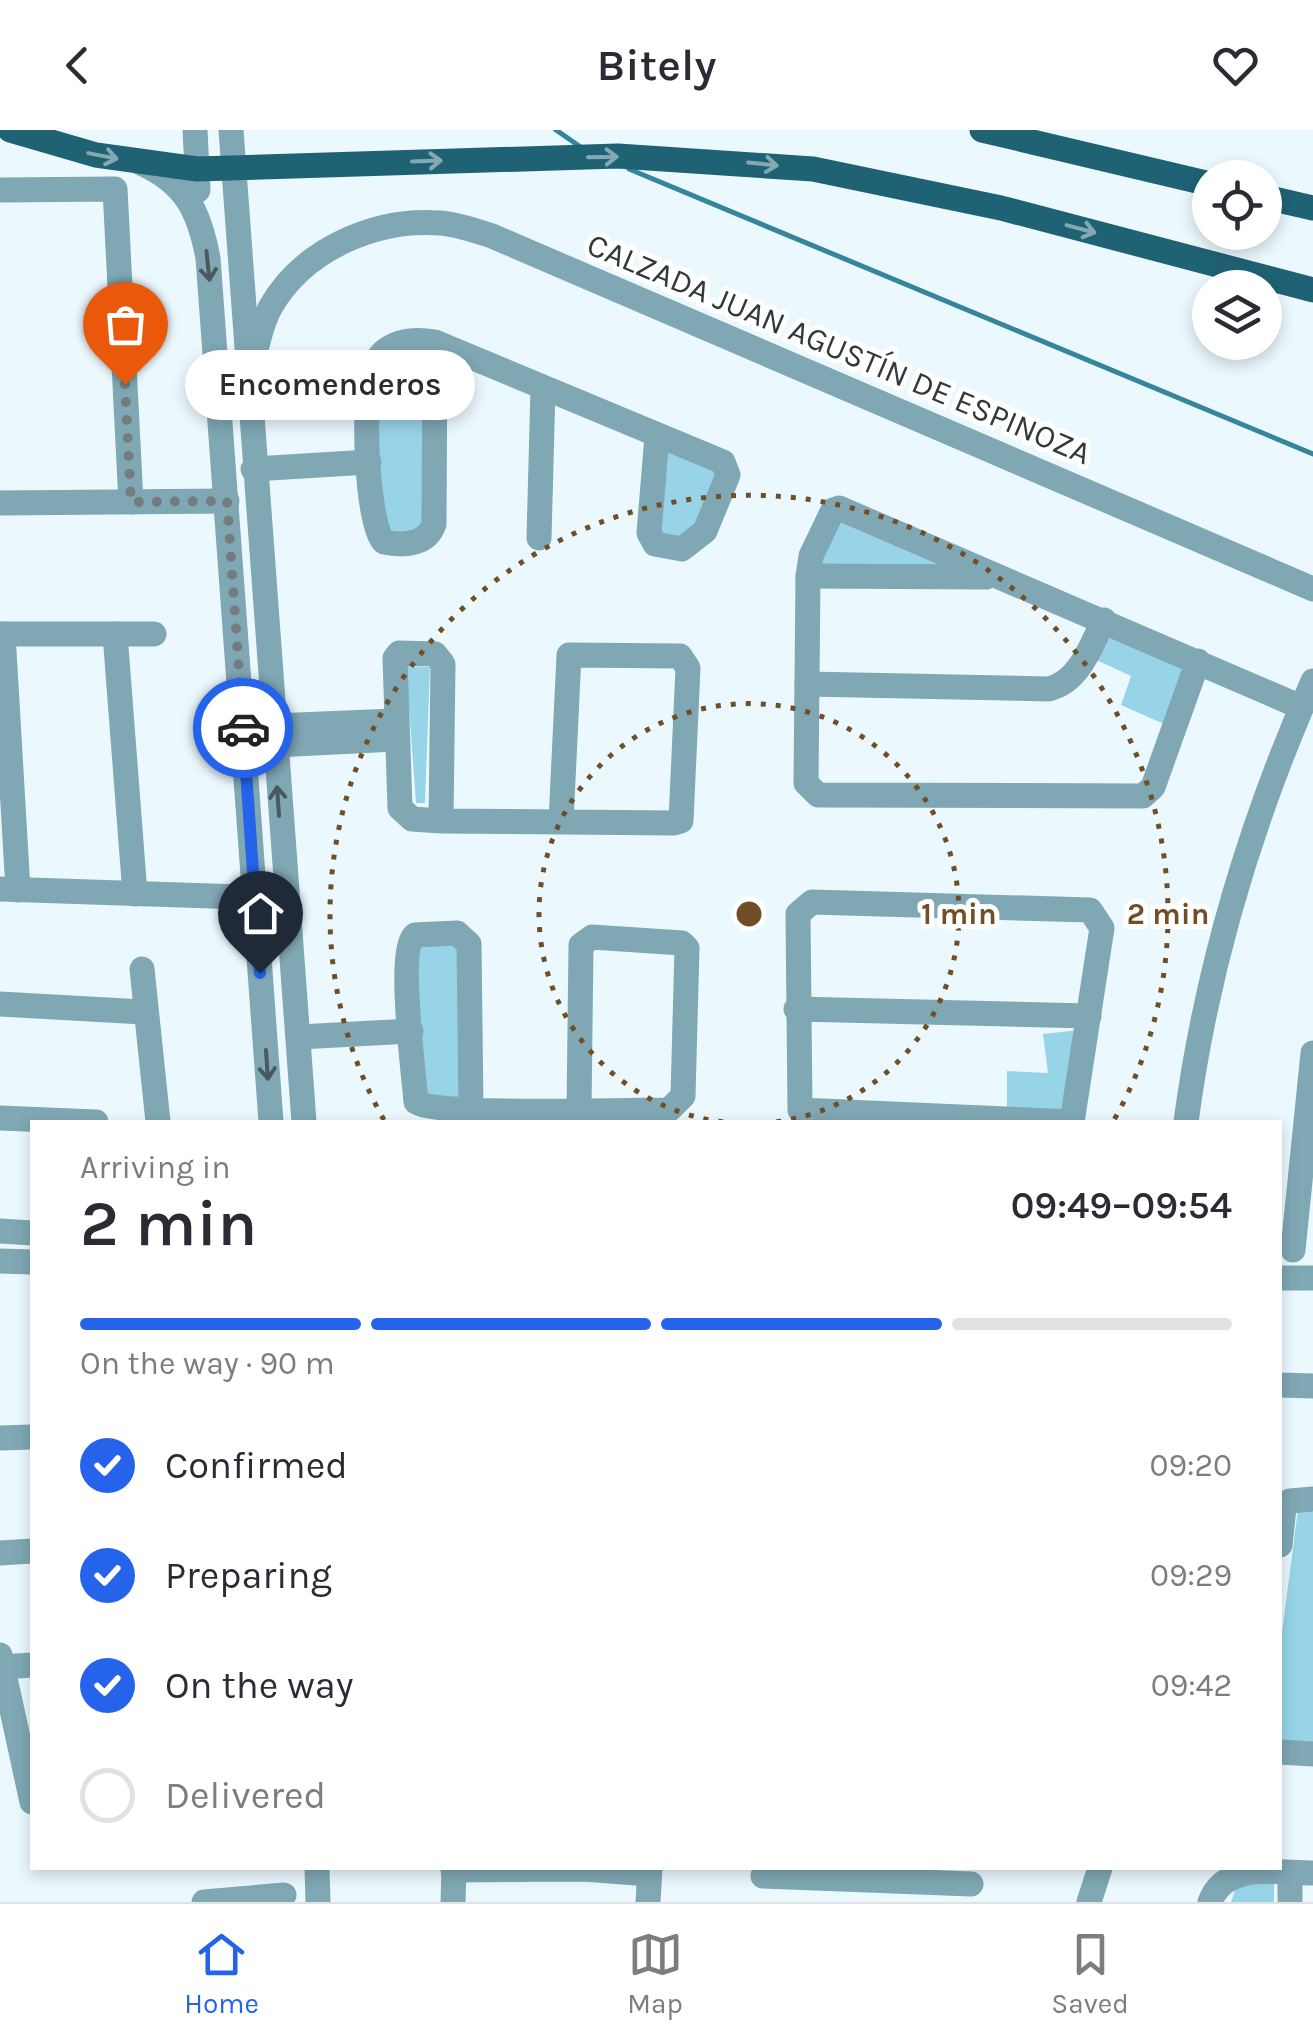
<!DOCTYPE html>
<meta charset="utf-8">
<style>
body{margin:0;font-family:Karla,sans-serif;background:#f2f2f3;color:#2b2b33;height:100vh;display:flex;flex-direction:column;font-size:38px;white-space:nowrap}
*{box-sizing:border-box;margin:0}
p{font-size:32px;color:#7c7c81}
.icon{flex:none;width:55px;height:55px;fill:none;stroke:currentColor;stroke-width:2;stroke-linecap:round;stroke-linejoin:round}
.map{position:relative;flex:1;overflow:hidden}
.drawer{position:absolute;left:30px;top:990px;width:1252px;height:750px;display:flex;flex-direction:column;background:#fff;border-radius:0px;box-shadow:0 5px 15px #0003}
.drawer>*{flex:none}
.controls{position:absolute;left:1192px;top:30px;display:grid;gap:20px}
.controls a{display:grid;place-items:center;width:90px;height:90px;border-radius:50%;background:#fff;box-shadow:0 5px 15px #0003;font-size:50px}
.pin{position:absolute;display:grid;place-items:center;width:85px;height:85px;color:#fff;margin:-102px -42px;border-radius:50% 50% 50% 0;rotate:-45deg;box-shadow:0 0 10px #0007}
.pin .icon{rotate:45deg}
.courier{position:absolute;display:grid;place-items:center;width:100px;height:100px;margin:-50px;border:8px solid #2563eb;border-radius:50%;background:#fff;color:#222;box-shadow:0 2px 12px #0007}
.bubble{position:absolute;height:70px;border-radius:35px;background:#fff;box-shadow:0 5px 15px #0003;font-size:32px;font-weight:600;line-height:70px;text-align:center}
.overview em{font-style:normal;font-weight:600}
.overview div{display:flex;flex-direction:column-reverse}
.overview{display:flex;align-items:center;justify-content:space-between;height:170px;padding:0 50px}
h1{font-size:65px;font-weight:600;line-height:75px}
.bar{display:grid;grid-template-columns:repeat(4,1fr);gap:15px 10px;align-content:center;height:120px;padding:0 50px}
.bar i{height:12px;border-radius:8px;background:#e1e1e2}
.bar .current{background:#2563eb}
.bar p{grid-column:span 4}
ol{padding:0 50px;list-style:none}
li{display:flex;align-items:center;gap:30px;height:110px}
li p{margin-inline-start:auto}
li .icon{padding:10px;border-radius:50%;background:#2563eb;color:#fff;stroke-width:4}
li:last-child{color:#7c7c81}
li i{width:55px;height:55px;border:5px solid #e1e1e2;border-radius:50%}
header{display:flex;justify-content:space-between;align-items:center;height:130px;padding:0 50px;background:#fff;font-size:45px;font-weight:600}
.menu{display:flex;justify-content:space-around;align-items:center;height:140px;border-top:2px solid #e1e1e2;background:#fff;font-size:28px;color:#7c7c81}
.menu a{display:grid;justify-items:center;gap:5px}
.menu .current{color:#2563eb}
.map>svg:first-child{display:block}
</style>
<header><svg class="icon" aria-label="back" viewBox="0 0 24 24"><path d="M15 5l-7 7 7 7"/></svg>Bitely<svg class="icon" aria-label="heart" viewBox="0 0 24 24"><path d="M12 20l-8-8c-3-5 5-10 8-4 3-6 11-1 8 4z"/></svg></header>
<div class="map">
<svg width="1313" height="1772" viewBox="0 0 1313 1772">
<rect width="100%" height="100%" fill="#ebf9fe"/>
<g fill="#98d4e8">
<path d="M431,217L424,405H383L376,241L386,223Z"/>
<path d="M662,313L725,338L695,408L660,412Z"/>
<path d="M838,384L980,444L811,442Z"/>
<path d="M1105,496L1195,530L1166,595L1121,575L1131,546L1090,527Z"/>
<path d="M406,536L430,537L425,673H416Z"/>
<path d="M457,807L467,977L419,971L418,808Z"/>
<path d="M1079,900L1065,987L1007,990V941L1048,943L1043,904Z"/>
<path d="M1298,1379H1313V1612L1280,1611V1518Z"/>
<path d="M1274,1754V1772H1231L1237,1755Z"/>
</g>
<g fill="none" stroke-linecap="round" stroke-linejoin="round">
<g stroke="#37859a" stroke-width="5">
<path d="M556,0L582,18"/>
<path d="M629,39L1313,324"/>
</g>
<g stroke="#7fa7b4" stroke-width="25">
<path d="M195,0L198,60"/>
<path d="M231,0L304,992"/>
<path d="M141,33C186,53 199,81 208,128L271,992"/>
<path d="M0,60L115,59L131,372"/>
<path d="M435,212L434,394C427,415 403,416 384,412C366,393 361,259 374,235C386,211 411,208 435,212L723,332L728,345L705,401L682,419L655,414L649,403L657,306"/>
<path d="M247,259C254,233 258,201 270,178C303,119 376,88 440,93C457,94 476,101 492,106L1313,459"/>
<path d="M253,339L369,332"/>
<path d="M0,373L227,371"/>
<path d="M539,408L543,258"/>
<path d="M808,446L986,447"/>
<path d="M0,504H154"/>
<path d="M3,504L18,760"/>
<path d="M115,504L135,764"/>
<path d="M1198,531L1153,657L1143,666L818,665L806,653L808,446L811,426L833,380L839,378L1301,577"/>
<path d="M807,554L1049,559C1080,551 1090,517 1104,490"/>
<path d="M273,596L395,591"/>
<path d="M275,615L395,609"/>
<path d="M441,691L443,534L435,524L399,523L395,528L400,678L412,689L441,691L674,693L681,691L688,538L680,526L569,525L561,692"/>
<path d="M0,759L270,768"/>
<path d="M812,772L1090,780L1102,798L1072,992L800,980L798,784Z"/>
<path d="M142,839L158,992"/>
<path d="M0,874L143,882"/>
<path d="M796,879L1089,886"/>
<path d="M299,907L411,901"/>
<path d="M471,979L469,814L457,803L415,805C397,820 414,944 416,972C430,986 634,980 669,980L683,966L687,818L682,813L592,807L581,815L579,980"/>
<path d="M0,988L96,992"/>
<path d="M1186,992C1206,841 1251,691 1313,551"/>
<path d="M0,1101L32,1103"/>
<path d="M1293,1120L1313,923"/>
<path d="M0,1131L32,1132"/>
<path d="M1280,1148H1313"/>
<path d="M1280,1255L1313,1256"/>
<path d="M0,1308L32,1307"/>
<path d="M1280,1415L1284,1378L1290,1371L1313,1369"/>
<path d="M0,1423L32,1421"/>
<path d="M0,1525L32,1672"/>
<path d="M2,1537L32,1535"/>
<path d="M1280,1622L1313,1624"/>
<path d="M317,1738L318,1772"/>
<path d="M453,1740L584,1739L649,1744"/>
<path d="M1290,1743V1772"/>
<path d="M763,1746L971,1754"/>
<path d="M204,1772L284,1765"/>
<path d="M453,1772L454,1738"/>
<path d="M648,1772L650,1738"/>
<path d="M1089,1772L1100,1738"/>
<path d="M1210,1772C1225,1731 1276,1743 1313,1743"/>
</g>
<g stroke="#1f6274" stroke-width="25">
<path d="M10,0L96,25L197,39L618,26L813,39L1001,78L1313,160"/>
<path d="M982,0L1210,54"/>
<path d="M1265,67L1313,78"/>
</g>
</g>
<defs><path id="oneway-shaft" d="M-6 0H5M1.5-3L5.5 0L1.5 3" fill="none" stroke-width="1.6" stroke-linecap="round" stroke-linejoin="round" transform="scale(2.5)"/></defs>
<g stroke="#84a9b3">
<use href="#oneway-shaft" transform="translate(103 26) rotate(11)"/>
<use href="#oneway-shaft" transform="translate(603 27) rotate(-1)"/>
<use href="#oneway-shaft" transform="translate(427 31) rotate(-2)"/>
<use href="#oneway-shaft" transform="translate(763 34) rotate(6)"/>
<use href="#oneway-shaft" transform="translate(1081 99) rotate(15)"/>
</g>
<g stroke="#495a5f">
<use href="#oneway-shaft" transform="translate(208 136) rotate(84)"/>
<use href="#oneway-shaft" transform="translate(278 671) rotate(-94)"/>
<use href="#oneway-shaft" transform="translate(267 935) rotate(86)"/>
</g>
<g fill="none" stroke-linecap="round" stroke-linejoin="round">
<path stroke="#737c7f" stroke-width="10" stroke-dasharray="0 18" d="M125,254L131,372L227,371L243,598"/>
<path stroke="#2563eb" stroke-width="12" d="M243,598L260,843"/>
</g>
<g fill="none" stroke="#704f26" stroke-width="5" stroke-dasharray="5 10">
<path d="M723 992A210 210 0 1 1 775 992"/>
<path d="M384 990A419 419 0 1 1 1114 990"/>
</g>
<g text-anchor="middle" dominant-baseline="central" stroke-width="10" stroke-linejoin="round" paint-order="stroke">
<g font-size="32" fill="#32393b" stroke="#fff">
<text transform="translate(839 219) rotate(23)">CALZADA JUAN AGUSTÍN DE ESPINOZA</text>
</g>
</g>
<circle cx="749" cy="784" r="15" fill="#704f26" stroke="#fff" stroke-width="5"/>
<g font-size="30" text-anchor="middle" font-weight="bold" fill="#704f26" stroke="#fff" stroke-width="10" stroke-linejoin="round" paint-order="stroke">
<text x="959" y="794">1 min</text>
<text x="1168" y="794">2 min</text>
</g>
</svg>
<div class="controls">
<a><svg class="icon" aria-label="locate" viewBox="0 0 24 24"><circle cx="12" cy="12" r="6"/><path d="M12 2v4M12 18v4M2 12h4M18 12h4"/></svg></a>
<a><svg class="icon" aria-label="layers" viewBox="0 0 24 24"><path d="M12 4l9 5-9 5-9-5zM3 14l9 5 9-5"/></svg></a>
</div>
<div class="pin" style="left:125px;top:254px;background:#ea580c"><svg class="icon" aria-label="bag" viewBox="0 0 24 24"><path d="M5 8h14l-1 12H6zM9 8a3 3 0 0 1 6 0"/></svg></div>
<div class="pin" style="left:260px;top:843px;background:#1f2937"><svg class="icon" aria-label="home" viewBox="0 0 24 24"><path d="M3 11l9-7 9 7M6 9v11h12V9"/></svg></div>
<div class="courier" style="left:243px;top:598px"><svg class="icon" aria-label="car" viewBox="0 0 24 24"><path d="M5 17H2v-5l4-1 3-4h7l3 4 3 1v5h-3M9 17h6M6 11h13"/><circle cx="7" cy="17" r="2"/><circle cx="17" cy="17" r="2"/></svg></div>
<div class="bubble" style="left:185px;top:220px;width:290px">Encomenderos</div>
<section class="drawer">
<div class="overview"><div><h1>2 min</h1><p>Arriving in</p></div><em>09:49–09:54</em></div>
<div class="bar"><i class="current"></i><i class="current"></i><i class="current"></i><i></i><p>On the way · 90 m</p></div>
<ol>
<li><svg class="icon" aria-label="check" viewBox="0 0 24 24"><path d="M5 12l5 5 9-10"/></svg>Confirmed<p>09:20</p></li>
<li><svg class="icon" aria-label="check" viewBox="0 0 24 24"><path d="M5 12l5 5 9-10"/></svg>Preparing<p>09:29</p></li>
<li><svg class="icon" aria-label="check" viewBox="0 0 24 24"><path d="M5 12l5 5 9-10"/></svg>On the way<p>09:42</p></li>
<li><i></i>Delivered</li>
</ol>
</section>
</div>
<nav class="menu">
<a class="current"><svg class="icon" aria-label="home" viewBox="0 0 24 24"><path d="M3 11l9-7 9 7M6 9v11h12V9"/></svg>Home</a>
<a><svg class="icon" aria-label="map" viewBox="0 0 24 24"><path d="M3 6l6-2 6 2 6-2v14l-6 2-6-2-6 2zM9 4v14M15 6v14"/></svg>Map</a>
<a><svg class="icon" aria-label="saved" viewBox="0 0 24 24"><path d="M7 4h10v16l-5-4-5 4z"/></svg>Saved</a>
</nav>
